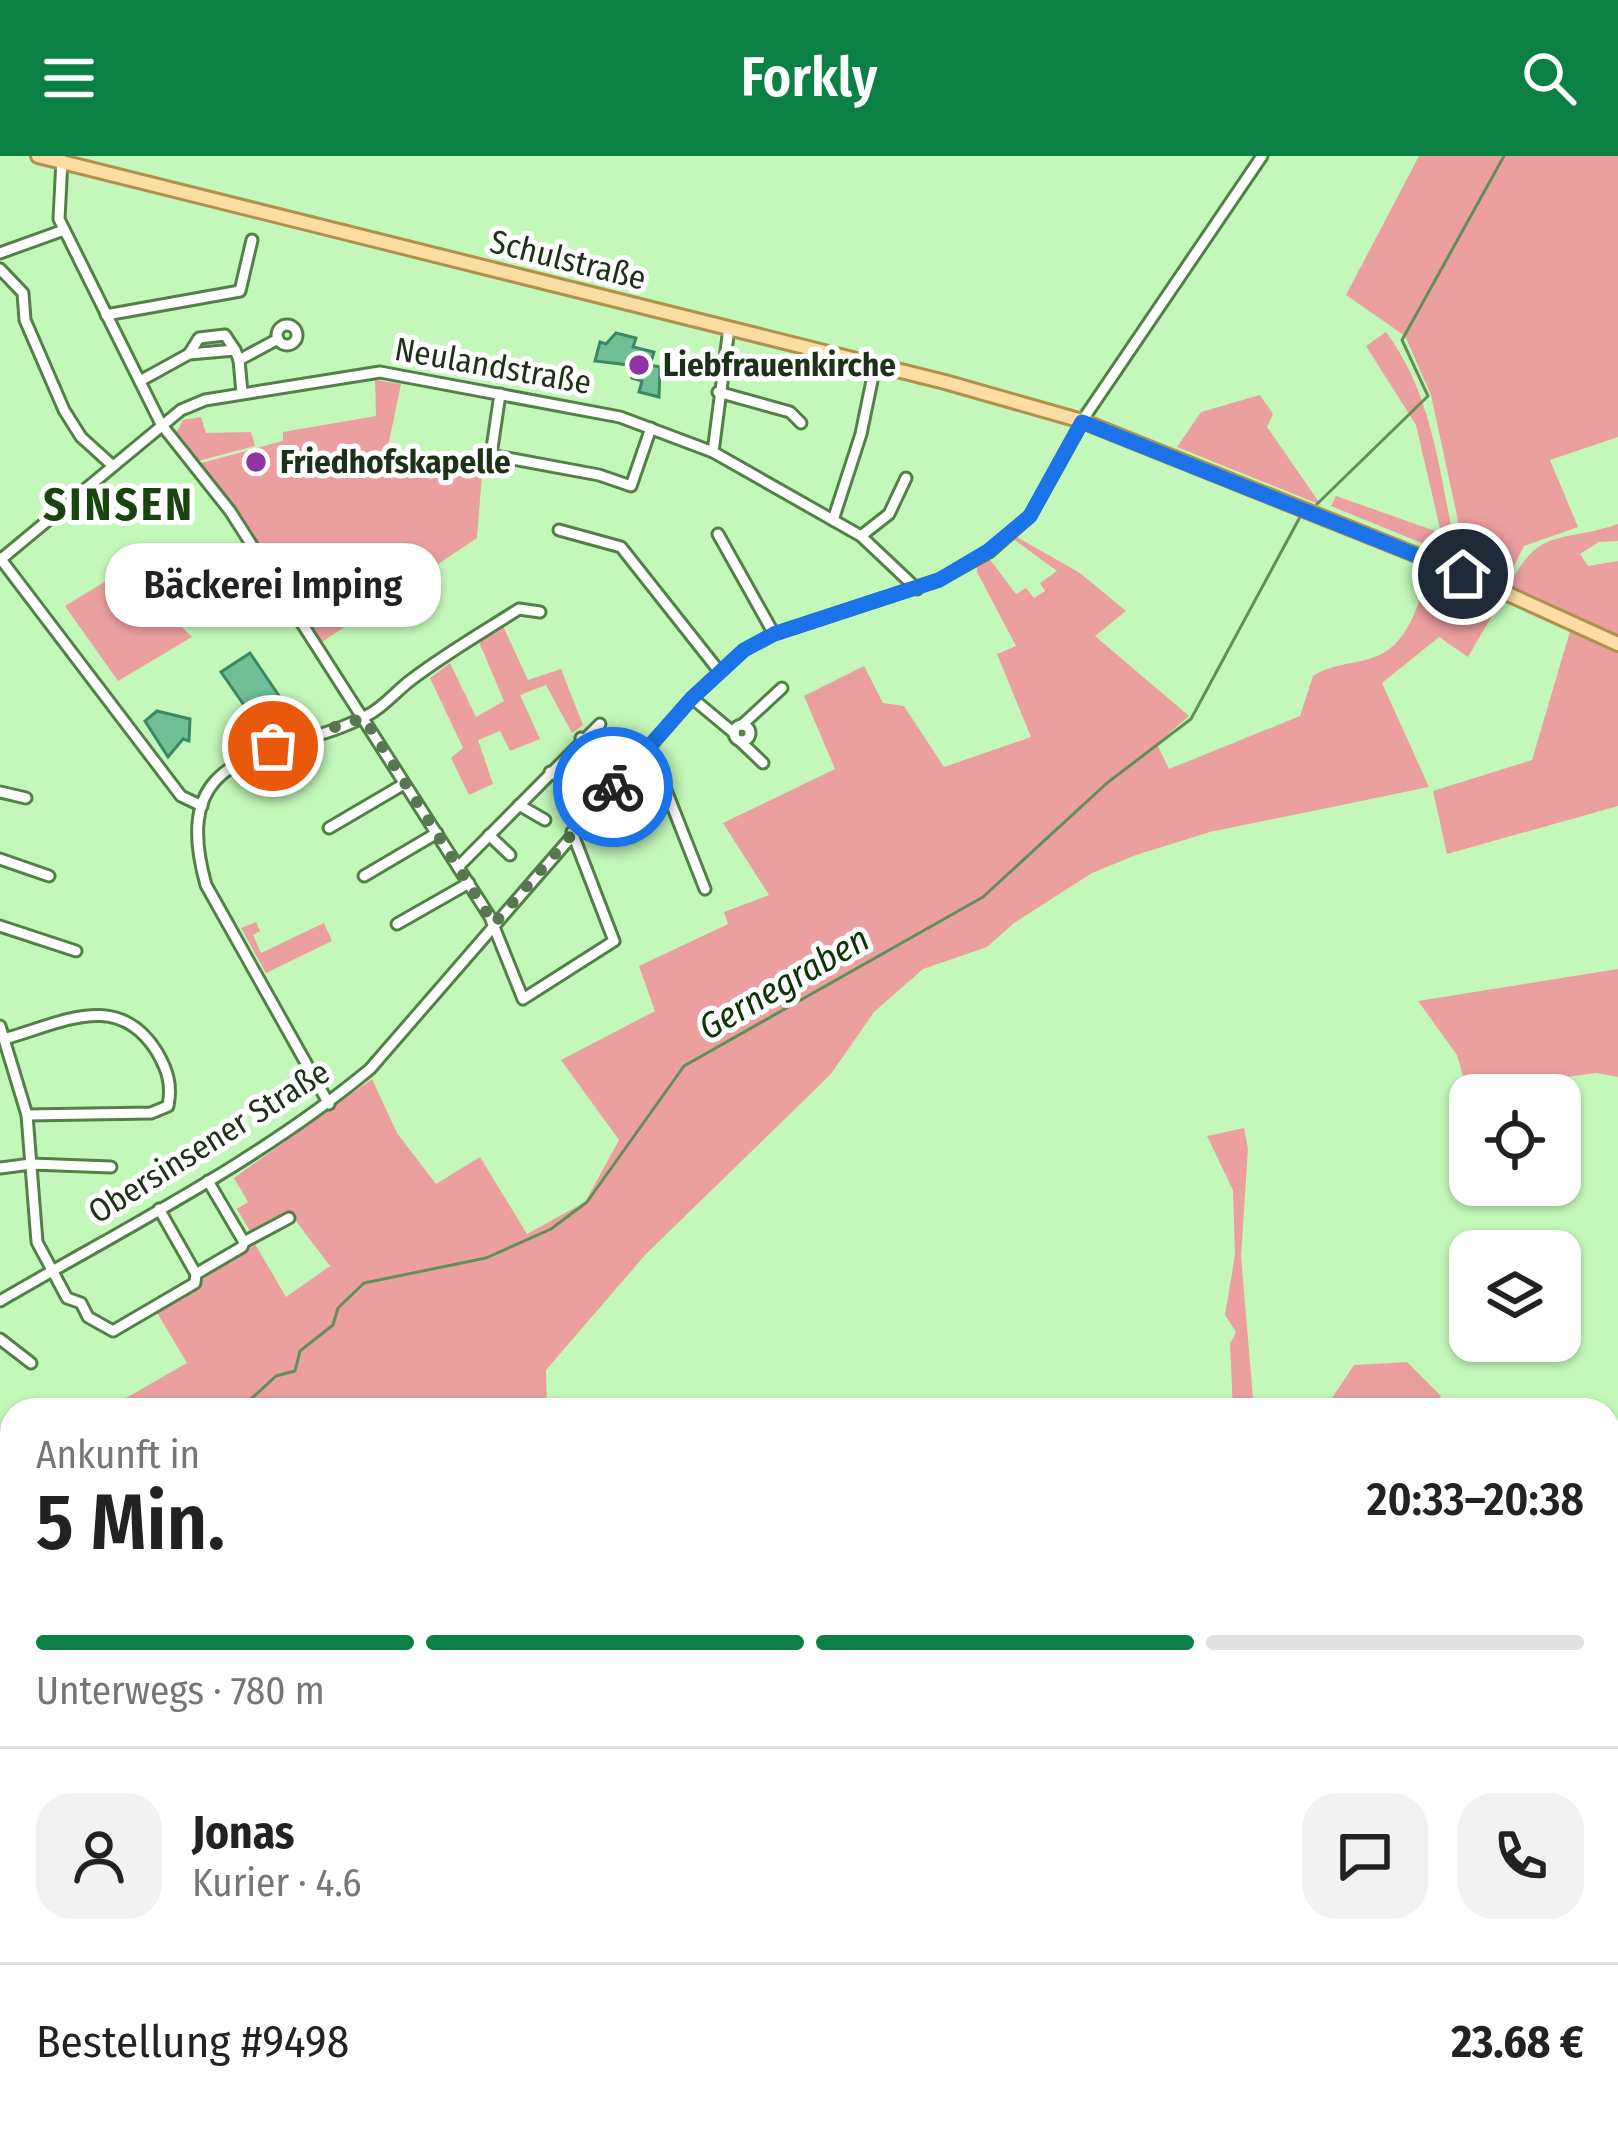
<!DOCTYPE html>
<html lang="de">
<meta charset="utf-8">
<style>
body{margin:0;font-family:"Fira Sans Condensed",sans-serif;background:#f2f2f2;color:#222;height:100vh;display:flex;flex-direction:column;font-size:45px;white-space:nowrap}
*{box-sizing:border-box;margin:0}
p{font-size:39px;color:#767676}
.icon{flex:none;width:66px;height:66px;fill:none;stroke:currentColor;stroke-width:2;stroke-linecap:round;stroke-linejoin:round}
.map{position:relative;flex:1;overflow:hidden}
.drawer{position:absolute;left:0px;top:1242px;width:1620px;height:747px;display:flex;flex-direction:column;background:#fff;border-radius:36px 36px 0 0;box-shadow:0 3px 9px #0004}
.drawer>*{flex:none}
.controls{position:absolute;left:1449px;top:918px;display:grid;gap:24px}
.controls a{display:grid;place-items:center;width:132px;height:132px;border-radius:24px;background:#fff;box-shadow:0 3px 9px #0004;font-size:60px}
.pin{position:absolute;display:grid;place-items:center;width:102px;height:102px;color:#fff;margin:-51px;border:6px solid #fff;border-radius:50%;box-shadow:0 3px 12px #0007}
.courier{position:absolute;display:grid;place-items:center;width:120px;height:120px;margin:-60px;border:9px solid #1a73e8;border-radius:50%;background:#fff;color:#222;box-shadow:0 3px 15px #0007}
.bubble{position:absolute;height:84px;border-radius:36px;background:#fff;box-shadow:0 3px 9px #0004;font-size:39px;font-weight:600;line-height:84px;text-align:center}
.head em{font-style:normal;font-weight:600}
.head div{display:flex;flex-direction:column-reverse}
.head{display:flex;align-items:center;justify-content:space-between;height:204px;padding:0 36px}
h1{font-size:78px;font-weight:600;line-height:90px}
.bar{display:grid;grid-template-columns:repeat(4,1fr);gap:18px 12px;align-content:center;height:144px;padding:0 36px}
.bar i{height:15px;border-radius:9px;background:#e0e0e0}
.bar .current{background:#0b8043}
.bar p{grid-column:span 4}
.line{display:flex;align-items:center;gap:30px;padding:0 36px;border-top:3px solid #e0e0e0}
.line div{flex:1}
.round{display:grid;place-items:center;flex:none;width:126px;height:126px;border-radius:36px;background:#f2f2f2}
header{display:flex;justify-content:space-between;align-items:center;height:156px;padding:0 36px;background:#0b8043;color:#fff;font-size:54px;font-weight:600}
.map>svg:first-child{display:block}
</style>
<header><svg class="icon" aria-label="menu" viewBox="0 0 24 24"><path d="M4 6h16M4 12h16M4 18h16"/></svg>Forkly<svg class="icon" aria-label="search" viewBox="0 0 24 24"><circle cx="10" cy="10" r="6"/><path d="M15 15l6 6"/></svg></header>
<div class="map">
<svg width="1618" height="1988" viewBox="0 0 1618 1988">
<rect width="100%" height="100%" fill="#c4f8ba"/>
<g fill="#eba09f">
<path d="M1419,0H1618V281L1550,304L1578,371L1524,390L1505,428L1468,411L1431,239L1405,180L1346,139Z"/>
<path d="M1386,176C1433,238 1440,320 1456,395L1451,399L1331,350L1336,340L1441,377L1416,269L1366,190Z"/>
<path d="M375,224L401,228L385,305L483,306L477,382L319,488L198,308L283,285V276L376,260Z"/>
<path d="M1260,239L1273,258L1267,271L1321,349L1177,291L1201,256Z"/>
<path d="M201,261L206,277L251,276L255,290L198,305L176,277L183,264Z"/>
<path d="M1618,368V385L1599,386L1580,398L1588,410L1618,405V480L1509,430C1540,369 1560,388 1618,368Z"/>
<path d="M1015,380L1080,417L1126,455L1095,480L1189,560L1157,588L1169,613L1300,560L1313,520C1332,508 1348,509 1369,503C1410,492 1418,446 1431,410L1504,439L1468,501L1439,481L1382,527L1429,631L1210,676L1136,699L1092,717L1014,767L987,791L923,813L874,856L831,918L646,1098L546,1214L547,1254H105L187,1207L156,1155L202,1128L205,1117L255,1088L286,1141L330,1110L289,1056L251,1077L237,1053L248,1046L234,1022L372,923L397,977L436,1028L480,1001L527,1078L585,1046L619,984L561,904L655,855L639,810L728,768L724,756L769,739L723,667L835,613L804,540L864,510L883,547L904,550L944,611L1031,581L997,498L1016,490L977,416V408L988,401L1016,438L1026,432L1034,442L1045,435L1040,427L1057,415L1012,382Z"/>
<path d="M124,414L192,481L118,525L65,450Z"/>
<path d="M503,470L528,524L561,513L583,569L572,577L546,529L520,539L540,583L510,595L500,575L478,584L493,628L469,639L451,602L463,592L430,522L450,507L476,561L504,545L479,486Z"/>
<path d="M1571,472L1618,493V650L1447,698L1433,635L1532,604Z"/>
<path d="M256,766L260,775L253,779L261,797L324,767L332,785L266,817L241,772Z"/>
<path d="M1618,813V921L1597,917L1467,934L1457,899L1418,845Z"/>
<path d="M1244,972L1248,993L1241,1100L1254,1254H1233L1230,1188L1236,1176L1225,1159L1235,1099L1233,1034L1207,980Z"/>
<path d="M1407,1206L1441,1240L1431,1254H1324L1354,1209Z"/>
<path d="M0,1440L12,1472V1631L0,1603Z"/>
<path d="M0,1712L12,1714V1817L0,1821Z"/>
<path d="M154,1977H477L486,1988H159Z"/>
<path d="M529,1977H818V1981L833,1988H537Z"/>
</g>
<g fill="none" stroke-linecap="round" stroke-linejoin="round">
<g stroke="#609056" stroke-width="3">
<path d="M1317,348L1428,240L1402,184L1504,0"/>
<path d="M239,1254L276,1220L295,1215L300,1195L333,1169L338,1152L364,1127L486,1102L551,1073L587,1046L684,910L983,741L1107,627L1191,563L1300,361"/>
<path d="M1608,1318L1618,1317"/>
<path d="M0,1717L12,1719"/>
<path d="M0,1843L12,1877"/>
<path d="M157,1977L174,1985"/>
<path d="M524,1977L533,1988"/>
</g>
</g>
<g fill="#71bf97" stroke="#3a8964" stroke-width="3">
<path d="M616,177L636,182L633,191L654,196L650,209L660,211L659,241L639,236L642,225L632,222L634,214L629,209L595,205L600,186L606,188Z"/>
<path d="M250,497L292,559L264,578L221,516Z"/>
<path d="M157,555L190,563L189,585L183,583L168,601L145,565Z"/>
</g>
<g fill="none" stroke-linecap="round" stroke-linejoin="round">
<defs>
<g id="minor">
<path d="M62,4L59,63L161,268L230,355L490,761L523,843L614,785L572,676"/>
<path d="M0,97L64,74"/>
<path d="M0,113L23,137L25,164L64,254L81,281L113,310"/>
<path d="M106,159L240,135L252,84"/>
<circle cx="287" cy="179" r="10"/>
<path d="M189,198L199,182L225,179L235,194"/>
<path d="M239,204L242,237"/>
<path d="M140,225L189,198L235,194L239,204L278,183"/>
<path d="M718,236L790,256L801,267"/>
<path d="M500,238L491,299L599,319L631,330L651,272"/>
<path d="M713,296L729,172"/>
<path d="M833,364L861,278L875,210"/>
<path d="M559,374L621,391L719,515"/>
<path d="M718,378L774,478"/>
<path d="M861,380L889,358L906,322"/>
<path d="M0,402L181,640L202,650"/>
<path d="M0,404L181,254L205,244L380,216L620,261L713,296L861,380L917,433"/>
<path d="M692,542L734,577"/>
<path d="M742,569L782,532"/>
<circle cx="742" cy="577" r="8"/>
<path d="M581,582L607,597"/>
<path d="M740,585L763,607"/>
<path d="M649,591L705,733"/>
<path d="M550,616L572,629"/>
<path d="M0,636L26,642"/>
<path d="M519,649L545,664"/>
<path d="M329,672L404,628"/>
<path d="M489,679L510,699"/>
<path d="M0,703L49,720"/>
<path d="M458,711L600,568"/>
<path d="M364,720L437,677"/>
<path d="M397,768L469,727"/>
<path d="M0,770L76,795"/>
<path d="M0,870L27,959L37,1086L67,1142L81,1147L88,1161L113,1175L195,1127L196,1118L242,1091L244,1086L208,1025"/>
<path d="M4,883C62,867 118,833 157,896C168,915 172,929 168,950L151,957L27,959"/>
<path d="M329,948L206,729C165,583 283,605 368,559C385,550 396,535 411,524C445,498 483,476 519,453L540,456"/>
<path d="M0,1012L31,1008L111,1011"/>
<path d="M159,1053L196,1118"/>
<path d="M244,1086L289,1062"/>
<path d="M0,1145C125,1072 258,1006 370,913L692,542L744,494L774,478L939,424L989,396L1030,360L1086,259L1262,0"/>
<path d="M0,1183L31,1207"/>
<path d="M1608,1648L1618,1646"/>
<path d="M949,1977L972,1988"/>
<path d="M1207,1977L1219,1988"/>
<path d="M1479,1977L1491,1988"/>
<path d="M1290,1988L1307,1977"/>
</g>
<path id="major" d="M38,0L945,226L1082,265L1464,418L1618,488"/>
</defs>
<use href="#minor" stroke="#528148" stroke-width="15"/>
<use href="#major" stroke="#ae924c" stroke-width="18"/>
<use href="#minor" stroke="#fff" stroke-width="9"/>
<use href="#major" stroke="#fddda4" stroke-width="12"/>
<g stroke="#364f31" stroke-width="3" stroke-dasharray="15 15" stroke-linecap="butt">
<path d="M0,1362L12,1377"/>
<path d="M496,1977L505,1988"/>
</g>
</g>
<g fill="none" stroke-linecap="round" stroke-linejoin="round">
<path stroke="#577751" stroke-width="12" stroke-dasharray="0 21.6" d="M273,590L364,562L494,768L613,631"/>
<path stroke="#1a73e8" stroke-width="15" d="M613,631L692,542L744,494L774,478L939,424L988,395L1030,360L1082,266L1463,418"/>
</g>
<g fill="#8e35a1" stroke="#fff" stroke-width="4.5">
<circle cx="639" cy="209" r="12"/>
<circle cx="256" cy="306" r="12"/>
</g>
<g text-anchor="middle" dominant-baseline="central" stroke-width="10" stroke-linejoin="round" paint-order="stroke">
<g font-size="33" fill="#1d3119" stroke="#fff">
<text transform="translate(568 104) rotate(14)">Schulstraße</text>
<text transform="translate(493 210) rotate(10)">Neulandstraße</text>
<text transform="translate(209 986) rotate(-32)">Obersinsener Straße</text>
</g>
<g font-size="33" font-weight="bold" fill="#1d3119" stroke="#fff" text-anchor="start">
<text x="663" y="209">Liebfrauenkirche</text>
<text x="280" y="306">Friedhofskapelle</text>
</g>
<g font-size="36" font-style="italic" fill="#0c3503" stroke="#fff">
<text transform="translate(784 827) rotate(-30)">Gernegraben</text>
</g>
<g font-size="45" font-weight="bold" letter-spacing="3" fill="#17450d" stroke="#fff">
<text x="119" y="349">SINSEN</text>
</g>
</g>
</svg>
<div class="controls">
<a><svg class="icon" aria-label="locate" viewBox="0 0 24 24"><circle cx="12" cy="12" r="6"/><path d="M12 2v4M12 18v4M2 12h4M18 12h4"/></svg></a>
<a><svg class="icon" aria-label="layers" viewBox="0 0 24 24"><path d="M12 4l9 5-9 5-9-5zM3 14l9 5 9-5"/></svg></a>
</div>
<div class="pin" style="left:273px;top:590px;background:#ea580c"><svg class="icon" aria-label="bag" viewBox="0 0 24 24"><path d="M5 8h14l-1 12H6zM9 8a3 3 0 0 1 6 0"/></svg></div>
<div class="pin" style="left:1463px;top:418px;background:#1f2937"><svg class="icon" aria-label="home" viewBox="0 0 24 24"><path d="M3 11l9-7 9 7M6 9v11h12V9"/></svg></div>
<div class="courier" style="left:613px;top:631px"><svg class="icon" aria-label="bike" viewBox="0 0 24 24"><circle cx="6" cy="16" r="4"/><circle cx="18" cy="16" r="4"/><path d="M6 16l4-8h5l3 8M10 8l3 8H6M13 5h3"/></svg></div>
<div class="bubble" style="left:105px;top:387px;width:336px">Bäckerei Imping</div>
<section class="drawer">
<div class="head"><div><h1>5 Min.</h1><p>Ankunft in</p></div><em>20:33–20:38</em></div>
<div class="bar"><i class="current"></i><i class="current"></i><i class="current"></i><i></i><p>Unterwegs · 780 m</p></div>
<div class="line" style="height:216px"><a class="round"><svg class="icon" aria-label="person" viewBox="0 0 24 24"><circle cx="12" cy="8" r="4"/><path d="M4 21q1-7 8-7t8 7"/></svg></a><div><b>Jonas</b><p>Kurier · 4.6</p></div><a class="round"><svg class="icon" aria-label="chat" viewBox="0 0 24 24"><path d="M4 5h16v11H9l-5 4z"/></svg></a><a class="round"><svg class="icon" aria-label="phone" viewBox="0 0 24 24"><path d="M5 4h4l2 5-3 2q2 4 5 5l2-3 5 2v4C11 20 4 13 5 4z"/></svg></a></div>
<div class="line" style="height:156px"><div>Bestellung #9498</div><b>23.68 €</b></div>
</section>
</div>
